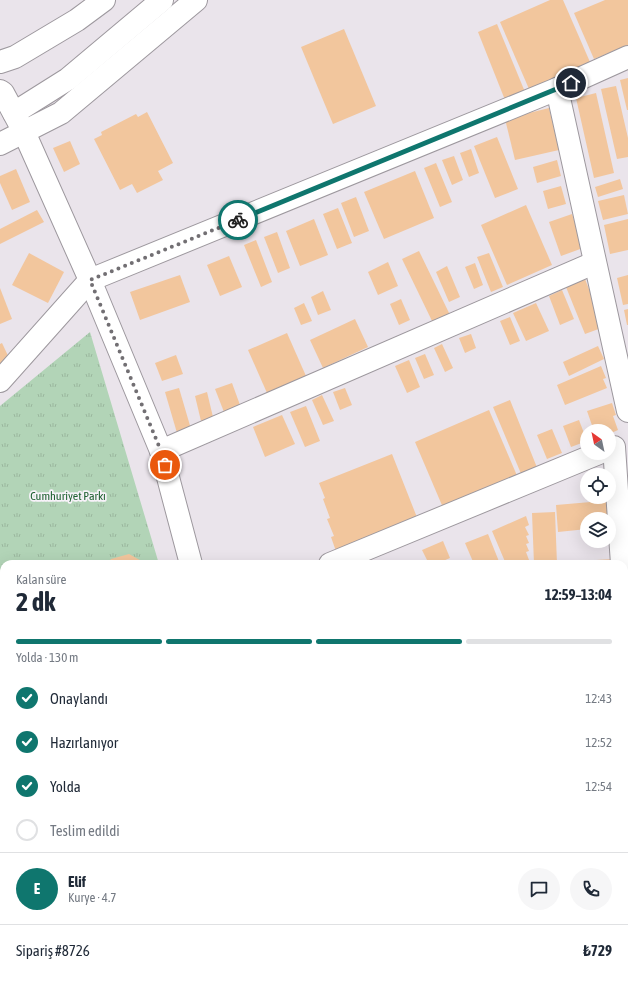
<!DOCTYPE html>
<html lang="tr">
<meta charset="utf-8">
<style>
body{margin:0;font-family:"Asap Condensed",sans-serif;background:#f6f6f7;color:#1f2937;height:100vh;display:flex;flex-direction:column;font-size:15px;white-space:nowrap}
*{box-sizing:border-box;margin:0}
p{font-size:13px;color:#747a83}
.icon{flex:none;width:22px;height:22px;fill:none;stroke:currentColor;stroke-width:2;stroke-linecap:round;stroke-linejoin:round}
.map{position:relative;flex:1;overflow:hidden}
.panel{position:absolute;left:0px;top:560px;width:628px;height:424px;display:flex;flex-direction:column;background:#fff;border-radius:12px 12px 0 0;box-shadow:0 4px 16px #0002}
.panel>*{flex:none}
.needle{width:26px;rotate:327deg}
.buttons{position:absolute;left:580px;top:424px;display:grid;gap:8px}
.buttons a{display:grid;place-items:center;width:36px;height:36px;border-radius:50%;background:#fff;box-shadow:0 4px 16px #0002;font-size:20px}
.pin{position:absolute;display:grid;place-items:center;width:34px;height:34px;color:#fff;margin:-17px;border:2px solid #fff;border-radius:50%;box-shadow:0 1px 4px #0007}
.courier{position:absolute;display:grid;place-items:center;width:40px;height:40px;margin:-20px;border:3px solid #0f766e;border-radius:50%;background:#fff;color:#222;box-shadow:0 1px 5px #0007}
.overview em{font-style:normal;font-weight:700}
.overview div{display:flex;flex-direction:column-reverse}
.overview{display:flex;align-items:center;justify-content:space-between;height:68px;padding:0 16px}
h1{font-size:26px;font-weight:700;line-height:30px}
.bar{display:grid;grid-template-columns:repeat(4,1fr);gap:6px 4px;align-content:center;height:48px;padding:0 16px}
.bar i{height:5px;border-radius:3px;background:#e0e1e3}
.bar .active{background:#0f766e}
.bar p{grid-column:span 4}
.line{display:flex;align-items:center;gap:10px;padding:0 16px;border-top:1px solid #e0e1e3}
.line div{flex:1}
.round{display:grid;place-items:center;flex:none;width:42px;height:42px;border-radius:21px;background:#f6f6f7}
ol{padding:0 16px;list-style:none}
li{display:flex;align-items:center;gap:12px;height:44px}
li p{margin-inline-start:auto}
li .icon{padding:4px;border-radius:50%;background:#0f766e;color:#fff;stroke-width:4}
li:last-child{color:#747a83}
li i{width:22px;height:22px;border:2px solid #e0e1e3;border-radius:50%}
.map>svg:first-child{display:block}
</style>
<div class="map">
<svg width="628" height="984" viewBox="0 0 628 984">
<defs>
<pattern id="park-tufts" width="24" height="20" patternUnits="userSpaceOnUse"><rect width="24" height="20" fill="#b2d4b7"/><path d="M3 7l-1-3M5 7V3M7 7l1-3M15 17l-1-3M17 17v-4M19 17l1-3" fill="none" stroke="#9ab69e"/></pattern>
</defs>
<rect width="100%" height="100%" fill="#eae4eb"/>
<g fill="url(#park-tufts)">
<path d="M90,332L159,564H4V642L0,643V406Z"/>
<path d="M628,893V984H604L590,980H624V895Z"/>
</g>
<g fill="#f2c69d">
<path d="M550,0H563L590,62L529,89L500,22Z"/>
<path d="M605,0H628V45L594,59L574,13Z"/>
<path d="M497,24L525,92L505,100L478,32Z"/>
<path d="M344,29L376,106L333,124L301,47Z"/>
<path d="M628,78V110H627L620,80Z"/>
<path d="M616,86L628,138V157L617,159L601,89Z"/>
<path d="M596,93L614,173L594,178L576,98Z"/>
<path d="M549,108L559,150L515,160L505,119Z"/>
<path d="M147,112L173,163L158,171L163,180L137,193L132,184L120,190L94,139L102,135L101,132L136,114L138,117Z"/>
<path d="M497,137L518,189L495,198L474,146Z"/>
<path d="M70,141L80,164L64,172L53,148Z"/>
<path d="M471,149L479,173L469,177L460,153Z"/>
<path d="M454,156L463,180L452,185L442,160Z"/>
<path d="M557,160L561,176L537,183L533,167Z"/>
<path d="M436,163L452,202L440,207L424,168Z"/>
<path d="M16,169L30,202L12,210L0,183V176Z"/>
<path d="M415,171L434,218L384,239L364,192Z"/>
<path d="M620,179L623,189L598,197L595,187Z"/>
<path d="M561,186L566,204L548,209L543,191Z"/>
<path d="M624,195L628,214L603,220L598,201Z"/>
<path d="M356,197L369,231L354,237L341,203Z"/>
<path d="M526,205L552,265L507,285L481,225Z"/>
<path d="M338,208L352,243L337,249L323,214Z"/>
<path d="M37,210L44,222L0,244V229Z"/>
<path d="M572,214L583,248L561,256L549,222Z"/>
<path d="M314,219L328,255L300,266L286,231Z"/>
<path d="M628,219V250L610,254L604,225Z"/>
<path d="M277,232L290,268L278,273L264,237Z"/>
<path d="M256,240L272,282L261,287L244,245Z"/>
<path d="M419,251L450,315L433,323L402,259Z"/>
<path d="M29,253L64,272L48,303L12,285Z"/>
<path d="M489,253L503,287L491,292L477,257Z"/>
<path d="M229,256L242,287L220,296L207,265Z"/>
<path d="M388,262L398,286L378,295L368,272Z"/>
<path d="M475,263L483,285L474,289L465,267Z"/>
<path d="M447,266L460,297L449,302L436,272Z"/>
<path d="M180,275L190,302L140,320L130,292Z"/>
<path d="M628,275V304L623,305L617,278Z"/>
<path d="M585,279L604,327L585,334L566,287Z"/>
<path d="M0,288L12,319L0,324Z"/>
<path d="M562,290L574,319L560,325L549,296Z"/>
<path d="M323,291L331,310L318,315L311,297Z"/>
<path d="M401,299L410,320L399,325L390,304Z"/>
<path d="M304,303L312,321L301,325L294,308Z"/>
<path d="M536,303L549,331L526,341L513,313Z"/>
<path d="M628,309V325H627L624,310Z"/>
<path d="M510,317L520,341L510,345L500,321Z"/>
<path d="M355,319L368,347L323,368L310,340Z"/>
<path d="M287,333L306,376L267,393L248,350Z"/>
<path d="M471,334L476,348L465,353L459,338Z"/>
<path d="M2,343L10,360L0,369V344Z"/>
<path d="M442,344L453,368L445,372L434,348Z"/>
<path d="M598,346L604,359L569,376L563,362Z"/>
<path d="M425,354L434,375L424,379L415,358Z"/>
<path d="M176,355L183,374L162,381L155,363Z"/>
<path d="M409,360L420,387L407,393L395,366Z"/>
<path d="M601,366L606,378L603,379L607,388L565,405L557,385Z"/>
<path d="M232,383L240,405L224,412L215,389Z"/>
<path d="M179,388L191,429L177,433L165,392Z"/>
<path d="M345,388L352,405L340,410L333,392Z"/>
<path d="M207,392L213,417L201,421L195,396Z"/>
<path d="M322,395L334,421L323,425L312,400Z"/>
<path d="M510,400L538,470L522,476L493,407Z"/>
<path d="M612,403L616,415L613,416L618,430L609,434V431H594L587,411Z"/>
<path d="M306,406L320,441L305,447L290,412Z"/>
<path d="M489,410L518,478L444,510L415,442Z"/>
<path d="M282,415L295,444L265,457L253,427Z"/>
<path d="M579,420L587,441L571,447L563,426Z"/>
<path d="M552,429L562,453L547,459L537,435Z"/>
<path d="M392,454L420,525L338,557L331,537L334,536L327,519L330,518L323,499L325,498L319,483Z"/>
<path d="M614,500L609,519H587V529L558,532L556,505Z"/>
<path d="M555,512L557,564H534L532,513Z"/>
<path d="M526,516L529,525L525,527L529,535L526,536L529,543L526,544L529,551L526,552L529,560L526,562L527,564H506L492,531Z"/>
<path d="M488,534L500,564H474L465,543Z"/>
<path d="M443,541L450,558L436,564H429L422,550Z"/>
<path d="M129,554L147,564H108L111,559Z"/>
<path d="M615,559V564H577V561Z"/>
<path d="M0,686H2L4,703V750H0Z"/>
<path d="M628,740V848L624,850V742Z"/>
<path d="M4,760V804L0,805V761Z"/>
<rect x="0" y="813" width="4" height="18"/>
<path d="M4,841V862H0V842Z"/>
<path d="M0,872H4V920L0,921Z"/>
<path d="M4,948V968L0,969V949Z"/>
<path d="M4,973V980H10L11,984H0V974Z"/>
<path d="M21,980H34L35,984H22Z"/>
<path d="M50,980H73L74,984H51Z"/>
<path d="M127,980H145L146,981L136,984H128Z"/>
<path d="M234,980H277L278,984H235Z"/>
<path d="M310,980H387L377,984H311Z"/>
<path d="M445,980H486L498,984H437Z"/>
</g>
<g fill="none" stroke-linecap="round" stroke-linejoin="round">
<defs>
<g id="minor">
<path d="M0,62L15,57L77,20L104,0"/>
<path d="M557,89L628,411"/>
<path d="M0,91L3,93L24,132L90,280L161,451L191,564"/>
<path d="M14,113L68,79L162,0"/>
<path d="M0,144L61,113L196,0"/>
<path d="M0,381L90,280L557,89L628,57"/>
<path d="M614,447L622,564"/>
<path d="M161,451L594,263"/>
<path d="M330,564L599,453"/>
<path d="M624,592L628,650"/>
<path d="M0,634L4,640"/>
<path d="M0,662L4,661"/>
<path d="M624,702H628"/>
<path d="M624,886L628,885"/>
<path d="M0,933L4,932"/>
<path d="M292,980L293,984"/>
<path d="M542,980L554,984"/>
<path d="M412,984L422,980"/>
<path d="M516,984L517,980"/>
</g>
</defs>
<use href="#minor" stroke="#9d989e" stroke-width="24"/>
<use href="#minor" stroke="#fff" stroke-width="22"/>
</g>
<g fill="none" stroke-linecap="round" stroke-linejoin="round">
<path stroke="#726f73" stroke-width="4" stroke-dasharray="0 7.2" d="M165,465L161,451L90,280L238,220"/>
<path stroke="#0f766e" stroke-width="5" d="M238,220L571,83"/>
</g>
<g text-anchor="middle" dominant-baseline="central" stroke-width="3.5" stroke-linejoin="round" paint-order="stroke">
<g font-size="12" fill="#1e6130" stroke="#f7f2f9">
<text x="68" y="496">Cumhuriyet Parkı</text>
</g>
</g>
</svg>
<div class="buttons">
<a><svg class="needle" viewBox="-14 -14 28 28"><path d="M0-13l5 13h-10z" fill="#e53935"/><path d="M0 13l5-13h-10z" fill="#747a83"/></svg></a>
<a><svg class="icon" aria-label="locate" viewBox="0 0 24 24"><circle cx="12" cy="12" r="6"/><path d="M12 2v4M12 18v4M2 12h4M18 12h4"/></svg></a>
<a><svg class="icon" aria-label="layers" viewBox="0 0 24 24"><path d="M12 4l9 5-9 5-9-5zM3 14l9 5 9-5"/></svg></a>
</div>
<div class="pin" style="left:165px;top:465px;background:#ea580c"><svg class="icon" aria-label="bag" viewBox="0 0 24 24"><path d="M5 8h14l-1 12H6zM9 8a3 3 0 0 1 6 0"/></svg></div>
<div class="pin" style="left:571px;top:83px;background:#1f2937"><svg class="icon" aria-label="home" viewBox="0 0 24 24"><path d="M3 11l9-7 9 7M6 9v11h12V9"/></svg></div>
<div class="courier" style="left:238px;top:220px"><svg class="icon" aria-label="bike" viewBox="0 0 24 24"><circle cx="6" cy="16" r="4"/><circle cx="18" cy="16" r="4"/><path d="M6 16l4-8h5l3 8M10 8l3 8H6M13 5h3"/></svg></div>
<section class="panel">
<div class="overview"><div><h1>2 dk</h1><p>Kalan süre</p></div><em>12:59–13:04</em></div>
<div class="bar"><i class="active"></i><i class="active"></i><i class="active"></i><i></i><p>Yolda · 130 m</p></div>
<ol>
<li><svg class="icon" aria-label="check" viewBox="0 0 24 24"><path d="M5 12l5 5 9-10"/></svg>Onaylandı<p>12:43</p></li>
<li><svg class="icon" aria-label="check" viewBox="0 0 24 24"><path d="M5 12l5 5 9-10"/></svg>Hazırlanıyor<p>12:52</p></li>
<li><svg class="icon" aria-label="check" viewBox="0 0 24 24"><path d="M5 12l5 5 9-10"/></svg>Yolda<p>12:54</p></li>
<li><i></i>Teslim edildi</li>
</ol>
<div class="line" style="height:72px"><b class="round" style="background:#0f766e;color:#fff">E</b><div><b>Elif</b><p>Kurye · 4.7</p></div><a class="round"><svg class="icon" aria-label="chat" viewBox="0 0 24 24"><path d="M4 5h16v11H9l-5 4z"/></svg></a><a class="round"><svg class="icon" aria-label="phone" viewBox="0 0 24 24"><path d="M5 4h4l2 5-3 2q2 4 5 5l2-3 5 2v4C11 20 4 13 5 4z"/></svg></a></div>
<div class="line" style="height:52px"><div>Sipariş #8726</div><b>₺729</b></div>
</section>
</div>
